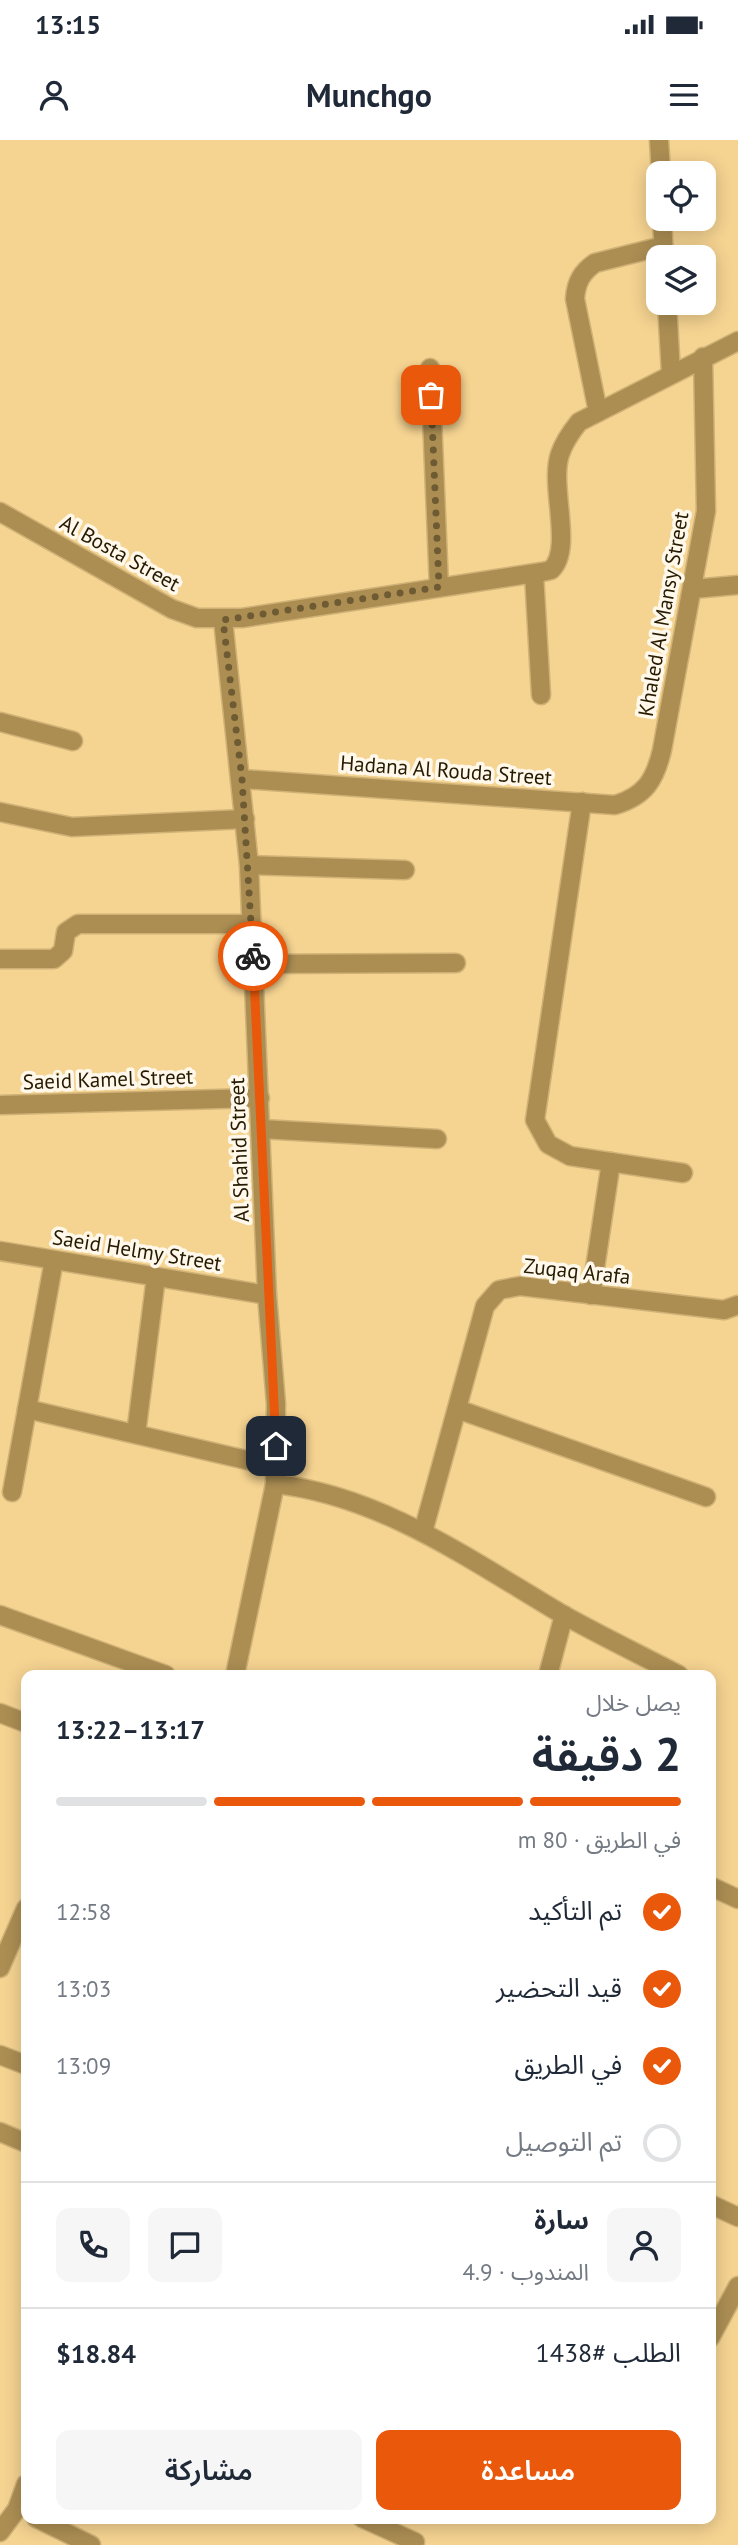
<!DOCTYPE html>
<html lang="ar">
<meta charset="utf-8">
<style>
body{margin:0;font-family:"PT Sans","Noto Sans Arabic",sans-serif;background:#f6f6f7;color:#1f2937;direction:rtl;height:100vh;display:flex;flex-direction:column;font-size:26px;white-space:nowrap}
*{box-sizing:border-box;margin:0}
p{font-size:23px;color:#747a83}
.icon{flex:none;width:38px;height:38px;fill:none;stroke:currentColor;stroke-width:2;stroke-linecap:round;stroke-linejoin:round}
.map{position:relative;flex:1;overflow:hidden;direction:ltr}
.sheet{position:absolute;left:21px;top:1530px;width:695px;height:854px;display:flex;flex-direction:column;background:#fff;border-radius:14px;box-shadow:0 4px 18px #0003;direction:rtl}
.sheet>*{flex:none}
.fabs{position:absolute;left:646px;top:21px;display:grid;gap:14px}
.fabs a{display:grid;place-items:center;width:70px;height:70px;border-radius:14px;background:#fff;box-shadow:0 4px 18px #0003;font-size:35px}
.pin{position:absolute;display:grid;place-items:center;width:60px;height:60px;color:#fff;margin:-30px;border-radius:14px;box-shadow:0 4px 10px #0006}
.courier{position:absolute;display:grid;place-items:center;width:70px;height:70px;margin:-35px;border:5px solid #ea580c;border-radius:50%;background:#fff;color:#222;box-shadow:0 2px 9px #0007}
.head em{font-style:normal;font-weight:600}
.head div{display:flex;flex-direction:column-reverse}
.head{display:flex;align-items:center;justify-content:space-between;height:119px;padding:0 35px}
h1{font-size:46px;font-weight:600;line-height:52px}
.bar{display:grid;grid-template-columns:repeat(4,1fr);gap:10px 7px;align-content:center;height:84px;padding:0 35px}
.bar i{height:9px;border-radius:5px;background:#e0e1e3}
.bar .selected{background:#ea580c}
.bar p{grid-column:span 4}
.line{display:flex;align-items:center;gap:18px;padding:0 35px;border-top:2px solid #e0e1e3}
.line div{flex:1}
.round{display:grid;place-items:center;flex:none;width:74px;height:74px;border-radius:14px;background:#f6f6f7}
ol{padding:0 35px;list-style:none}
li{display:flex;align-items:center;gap:21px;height:77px}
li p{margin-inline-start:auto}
li .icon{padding:7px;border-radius:50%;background:#ea580c;color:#fff;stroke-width:4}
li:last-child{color:#747a83}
li i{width:38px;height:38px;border:4px solid #e0e1e3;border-radius:50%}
.cta{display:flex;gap:14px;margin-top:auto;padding:14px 35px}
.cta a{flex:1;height:80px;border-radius:14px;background:#ea580c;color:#fff;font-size:28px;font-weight:600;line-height:80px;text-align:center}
.cta a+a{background:#f6f6f7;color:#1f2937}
.status{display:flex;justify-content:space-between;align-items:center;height:49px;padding:0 35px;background:#fff;direction:ltr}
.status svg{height:19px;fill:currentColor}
header{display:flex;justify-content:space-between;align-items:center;height:91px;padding:0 35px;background:#fff;font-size:32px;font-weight:600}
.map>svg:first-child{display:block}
</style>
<div class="status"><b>13:15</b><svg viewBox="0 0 49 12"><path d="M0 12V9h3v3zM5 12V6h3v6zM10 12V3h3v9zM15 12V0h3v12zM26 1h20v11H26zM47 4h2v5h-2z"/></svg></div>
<header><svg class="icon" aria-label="menu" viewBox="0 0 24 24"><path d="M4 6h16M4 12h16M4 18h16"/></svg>Munchgo<svg class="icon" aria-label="person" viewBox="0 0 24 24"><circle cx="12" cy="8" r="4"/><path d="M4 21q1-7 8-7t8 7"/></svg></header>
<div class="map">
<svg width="738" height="2405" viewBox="0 0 738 2405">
<rect width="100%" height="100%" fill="#f5d391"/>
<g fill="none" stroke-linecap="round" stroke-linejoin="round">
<defs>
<g id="street">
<path d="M659,0L661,33"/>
<path d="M662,79L664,117"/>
<path d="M667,163L671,234"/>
<path d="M430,228L439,447"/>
<path d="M598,272L575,159C576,142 582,132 595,123L663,106"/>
<path d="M0,372L172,469L197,478H242L542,432L551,430C574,409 549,346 560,314C564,302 571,292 579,282L738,201"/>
<path d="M534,434L541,555"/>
<path d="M693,449L738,445"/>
<path d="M223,480L249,725L267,1155L276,1264L275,1344L235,1535"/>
<path d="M0,582L73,601"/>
<path d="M242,639L615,665C645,656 655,640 662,610L706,371L703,217"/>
<path d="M582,662L535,980L548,1004L570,1016L683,1033"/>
<path d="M0,672L72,687L245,679"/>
<path d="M249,725L405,730"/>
<path d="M0,819H54L63,811L66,792L78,784H251"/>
<path d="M254,824L456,823"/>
<path d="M0,965L260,958"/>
<path d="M261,989L437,999"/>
<path d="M0,1111L267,1155"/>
<path d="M591,1155L611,1022"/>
<path d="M27,1269L276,1327"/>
<path d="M457,1269L706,1357"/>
<path d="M136,1294L156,1137"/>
<path d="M275,1344C380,1355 472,1421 560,1473C599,1495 639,1514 679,1535"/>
<path d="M12,1352L54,1120"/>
<path d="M423,1392L485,1166L499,1150L520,1146L724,1170L738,1165"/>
<path d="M0,1475L166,1535"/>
<path d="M548,1535L564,1475"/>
<path d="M0,1573L26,1583"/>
<path d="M710,1746L738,1759"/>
<path d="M0,1828L26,1768"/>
<path d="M0,1915L26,1925"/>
<path d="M0,1992L26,2003"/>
<path d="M710,2064L738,2077"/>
<path d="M710,2198L738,2146"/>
<path d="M36,2378L91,2405"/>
<path d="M362,2378L415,2402"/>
<path d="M0,2392L17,2369L26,2344"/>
</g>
</defs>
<use href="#street" stroke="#d0b277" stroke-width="21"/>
<use href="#street" stroke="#ac8e53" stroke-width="18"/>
</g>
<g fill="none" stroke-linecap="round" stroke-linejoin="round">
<path stroke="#6e5b33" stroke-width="7" stroke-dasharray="0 12.6" d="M253,816L242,639L223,480L439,447L431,255"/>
<path stroke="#ea580c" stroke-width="9" d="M253,816L276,1306"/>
</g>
<g text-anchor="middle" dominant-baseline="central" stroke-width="7" stroke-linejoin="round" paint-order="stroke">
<g font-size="21" fill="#261a00" stroke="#fff8eb">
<text transform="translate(120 413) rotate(29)">Al Bosta Street</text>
<text transform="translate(663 474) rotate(-80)">Khaled Al Mansy Street</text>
<text transform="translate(446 630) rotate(4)">Hadana Al Rouda Street</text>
<text transform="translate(108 939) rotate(-2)">Saeid Kamel Street</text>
<text transform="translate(239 1010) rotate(-92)">Al Shahid Street</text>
<text transform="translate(137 1110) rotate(9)">Saeid Helmy Street</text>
<text transform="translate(577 1131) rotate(6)">Zuqaq Arafa</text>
</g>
</g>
</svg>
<div class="fabs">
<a><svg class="icon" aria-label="locate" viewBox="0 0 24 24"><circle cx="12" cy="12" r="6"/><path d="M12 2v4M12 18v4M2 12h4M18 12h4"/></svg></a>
<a><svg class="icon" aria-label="layers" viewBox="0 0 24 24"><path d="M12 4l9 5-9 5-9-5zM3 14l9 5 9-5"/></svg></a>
</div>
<div class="pin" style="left:431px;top:255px;background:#ea580c"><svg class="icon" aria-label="bag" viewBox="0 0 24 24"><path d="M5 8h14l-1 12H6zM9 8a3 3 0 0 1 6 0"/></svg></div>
<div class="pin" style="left:276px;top:1306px;background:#1f2937"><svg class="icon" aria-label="home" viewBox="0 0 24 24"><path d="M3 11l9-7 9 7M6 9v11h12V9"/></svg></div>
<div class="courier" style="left:253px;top:816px"><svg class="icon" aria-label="bike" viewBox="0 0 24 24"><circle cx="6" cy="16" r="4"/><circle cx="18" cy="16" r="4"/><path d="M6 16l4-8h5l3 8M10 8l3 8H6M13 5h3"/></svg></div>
<section class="sheet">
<div class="head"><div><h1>2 دقيقة</h1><p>يصل خلال</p></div><em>13:17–13:22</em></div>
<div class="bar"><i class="selected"></i><i class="selected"></i><i class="selected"></i><i></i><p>في الطريق · 80 m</p></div>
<ol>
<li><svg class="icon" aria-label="check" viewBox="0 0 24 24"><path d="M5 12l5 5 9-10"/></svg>تم التأكيد<p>12:58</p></li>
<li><svg class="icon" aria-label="check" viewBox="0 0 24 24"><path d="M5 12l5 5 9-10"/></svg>قيد التحضير<p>13:03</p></li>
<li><svg class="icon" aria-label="check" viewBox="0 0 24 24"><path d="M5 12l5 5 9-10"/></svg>في الطريق<p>13:09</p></li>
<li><i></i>تم التوصيل</li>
</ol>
<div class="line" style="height:126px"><a class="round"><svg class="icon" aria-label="person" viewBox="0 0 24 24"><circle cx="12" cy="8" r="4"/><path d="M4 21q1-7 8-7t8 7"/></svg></a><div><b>سارة</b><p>المندوب · 4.9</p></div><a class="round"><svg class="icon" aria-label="chat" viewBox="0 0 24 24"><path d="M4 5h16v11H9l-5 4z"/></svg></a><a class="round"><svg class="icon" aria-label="phone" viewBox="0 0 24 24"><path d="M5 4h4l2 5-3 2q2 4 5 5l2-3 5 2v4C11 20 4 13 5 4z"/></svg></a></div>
<div class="line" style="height:91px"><div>الطلب #1438</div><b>$18.84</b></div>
<div class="cta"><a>مساعدة</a><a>مشاركة</a></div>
</section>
</div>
